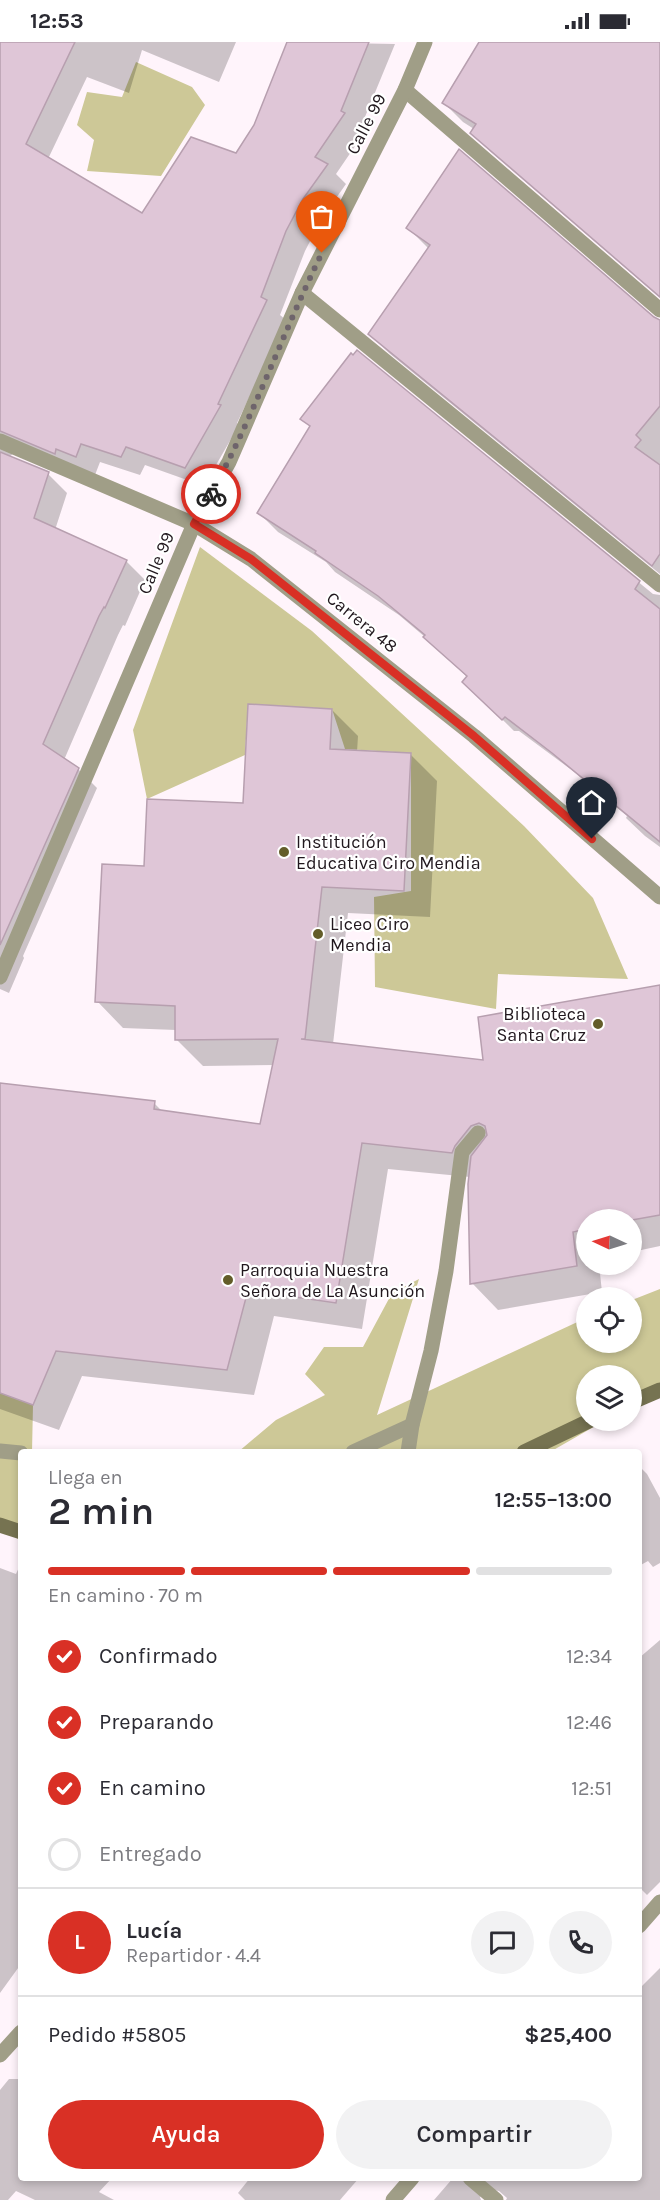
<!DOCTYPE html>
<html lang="es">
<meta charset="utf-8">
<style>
body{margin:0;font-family:Karla,sans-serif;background:#f2f2f3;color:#2b2b33;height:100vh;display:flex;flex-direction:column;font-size:22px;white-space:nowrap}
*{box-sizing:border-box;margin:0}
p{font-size:20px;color:#7c7c81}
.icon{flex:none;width:33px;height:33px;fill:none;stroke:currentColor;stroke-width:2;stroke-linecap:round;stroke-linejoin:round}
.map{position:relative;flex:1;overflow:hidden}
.side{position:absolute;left:18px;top:1407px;width:624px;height:732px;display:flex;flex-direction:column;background:#fff;border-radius:6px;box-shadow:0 3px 9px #0003}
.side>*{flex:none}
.needle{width:39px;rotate:274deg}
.buttons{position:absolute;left:576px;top:1167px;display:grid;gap:12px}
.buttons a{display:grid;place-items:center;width:66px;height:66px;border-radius:50%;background:#fff;box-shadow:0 3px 9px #0003;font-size:30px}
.pin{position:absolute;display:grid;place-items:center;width:51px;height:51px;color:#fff;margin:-62px -26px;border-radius:50% 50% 50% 0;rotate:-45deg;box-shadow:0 0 6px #0007}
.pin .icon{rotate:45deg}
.courier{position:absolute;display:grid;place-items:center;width:60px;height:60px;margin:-30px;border:4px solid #d93025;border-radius:50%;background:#fff;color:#222;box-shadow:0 2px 8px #0007}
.summary em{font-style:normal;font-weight:600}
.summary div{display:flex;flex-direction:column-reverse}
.summary{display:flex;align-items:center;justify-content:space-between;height:102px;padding:0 30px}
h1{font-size:39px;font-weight:600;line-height:45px}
.bar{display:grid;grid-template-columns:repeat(4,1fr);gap:9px 6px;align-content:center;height:72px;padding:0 30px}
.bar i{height:8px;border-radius:4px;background:#e1e1e2}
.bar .selected{background:#d93025}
.bar p{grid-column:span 4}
.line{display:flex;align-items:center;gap:15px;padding:0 30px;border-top:2px solid #e1e1e2}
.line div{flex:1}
.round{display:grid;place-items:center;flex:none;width:63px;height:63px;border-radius:32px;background:#f2f2f3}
ol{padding:0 30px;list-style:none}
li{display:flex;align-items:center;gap:18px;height:66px}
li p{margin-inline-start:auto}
li .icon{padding:6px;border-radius:50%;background:#d93025;color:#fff;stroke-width:4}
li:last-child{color:#7c7c81}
li i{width:33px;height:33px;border:3px solid #e1e1e2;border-radius:50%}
.primary-button{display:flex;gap:12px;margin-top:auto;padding:12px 30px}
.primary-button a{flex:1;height:69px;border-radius:36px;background:#d93025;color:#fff;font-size:24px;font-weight:600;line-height:69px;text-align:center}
.primary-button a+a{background:#f2f2f3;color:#2b2b33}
.status{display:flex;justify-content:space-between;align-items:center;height:42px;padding:0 30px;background:#fff;direction:ltr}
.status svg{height:16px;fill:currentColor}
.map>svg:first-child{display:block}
</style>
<div class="status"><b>12:53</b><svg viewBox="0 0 49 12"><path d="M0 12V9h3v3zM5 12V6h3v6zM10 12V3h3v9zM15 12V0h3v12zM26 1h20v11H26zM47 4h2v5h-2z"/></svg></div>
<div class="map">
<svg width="660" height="2158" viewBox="0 0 660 2158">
<rect width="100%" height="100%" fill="#fff4fb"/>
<g fill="#cdc897">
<path d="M136,20L192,45L205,63L161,134L87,129L94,98L77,83L87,50L122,55Z"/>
<path d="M200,505L312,589L524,784L593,856L628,937L498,932L496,967L375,945L374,855L411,849V711L345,707L332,667L248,662L245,713L147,757L133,688Z"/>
<path d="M419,1237L377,1373L586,1276V1300H632V1258L660,1247V1346L632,1362V1334H586V1378L604,1379L550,1410H238L276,1378L325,1353L305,1332L324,1305H363L392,1251Z"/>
<path d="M0,1351L33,1363L32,1410H21V1498L0,1488Z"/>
</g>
<g fill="#0003">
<path d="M3,0H236L219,40L142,8L129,51L87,35L48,117L143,173L236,113L255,84L288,0L395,2L360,87L364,91L336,132L346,142L322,176L305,209L280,273L286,278L237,381L239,383L204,444L145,423L140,433L100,420L95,433L18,408L9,415L48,432L67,451L55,488L126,519L145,538L125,584L123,583L118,593L64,718L78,727L97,746L23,914L24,916L9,951L0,947V6Z"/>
<path d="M480,0H660V256L491,110L472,91L474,87L463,80L444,61Z"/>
<path d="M408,186L660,278V532L389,311L370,292L429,207Z"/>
<path d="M357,310L653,552L660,553V805L645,794L626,776L627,774L573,729L519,689H514L464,640L468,636L425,595L399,573L335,530L326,520L278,490L259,471L311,385L302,376Z"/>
<path d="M332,668L358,694L357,710L411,713L437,739L430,875L348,871L333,1002L484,1020L660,944V1204L632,1210V1178H586V1222H599L602,1250L498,1268L472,1241L470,1135L388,1127L362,1287L274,1274L254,1353L82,1334L59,1388L0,1367V1057L154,1061L163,1070L262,1084L274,1023L203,1024L176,997V988L123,986L97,959L146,826L244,763Z"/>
<path d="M639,1424L647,1432L660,1456V1521L653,1525L648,1519L639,1524Z"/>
<path d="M20,1523L21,1922L0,1951V1526L16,1532Z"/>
<path d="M660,1598V1840L647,1853L639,1845V1616Z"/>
<path d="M660,1926V2158H506L507,2156L499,2149L488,2147L480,2155L481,2158H434L453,2136H639V1947Z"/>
<path d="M9,2037H21V2136H112L99,2150L114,2158H35L16,2149L8,2158H0V2048Z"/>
<path d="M250,2136H359L340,2158H245L238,2151Z"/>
</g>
<g fill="#dfc6d7" stroke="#b79faf" stroke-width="1.5">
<path d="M0,0H75L26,102L142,171L191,95L236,111L254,83L287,0H369L341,69L345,71L315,115L328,122L303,157L286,189L261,255L267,258L218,362L221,363L185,426L126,405L121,415L81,402L76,415L56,407L55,412L0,389Z"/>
<path d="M479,0H660V255L470,91L476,82L442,61Z"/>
<path d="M459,107L654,275L660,278V364L636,393L641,398L635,405L660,423V512L652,524L368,292L430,203L406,186Z"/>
<path d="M357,308L640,539L635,547L660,567V800L552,711L505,675L502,678L462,640L467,634L423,595L425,593L378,554L315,511L316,509L257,471L310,384L300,377L351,311L353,313Z"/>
<path d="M0,410L49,430L34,476L127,518L105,566L104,565L99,574L43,702L79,726L0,903Z"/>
<path d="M248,662L332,667L330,707L411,711L404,849L322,845L305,997H301L483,1018L478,975L660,943V1173L632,1178H586V1187L573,1190L577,1224L470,1242L468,1142L471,1114L487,1093L485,1084L479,1081L471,1084L455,1104L452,1111L362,1101L336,1261L248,1248L227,1328L56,1309L33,1363L0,1351V1041L155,1059L154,1067L260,1082L278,997L175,998V964L95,960L102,822L144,824L147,757L243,761Z"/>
</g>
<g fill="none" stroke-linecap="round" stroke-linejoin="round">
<g stroke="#a09e87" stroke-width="15">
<path d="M0,1409L21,1411"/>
<path d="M353,1410L412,1383"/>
<path d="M408,1410L412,1383L431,1309L446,1229L462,1110L478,1091"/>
</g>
<g stroke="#a09e87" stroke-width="15">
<path d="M405,48L660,268"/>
<path d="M302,251L660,543"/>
<path d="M0,399L194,482L251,517L474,694L660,855"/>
<path d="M0,935L194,482L229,420L302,251L405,48L425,0"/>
<path d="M639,1884L660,1860"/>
<path d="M0,2013L21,1990"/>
<path d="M470,2136L496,2158"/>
<path d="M393,2158L412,2136"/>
</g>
<g stroke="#767351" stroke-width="15">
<path d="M632,1360L660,1348"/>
<path d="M524,1410L591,1378"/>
<path d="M0,1483L21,1490"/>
</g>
</g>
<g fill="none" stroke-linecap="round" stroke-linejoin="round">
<path stroke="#6e646b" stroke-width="6" stroke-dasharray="0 10.8" d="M211,452C254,374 283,290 322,211"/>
<path stroke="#d93025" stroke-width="8" d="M211,452L194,482L251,517L474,694L592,797"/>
</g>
<g fill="#635d29" stroke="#fff" stroke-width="2">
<circle cx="284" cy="810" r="6"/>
<circle cx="318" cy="892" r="6"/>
<circle cx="598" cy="982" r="6"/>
<circle cx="228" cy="1238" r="6"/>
</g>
<g text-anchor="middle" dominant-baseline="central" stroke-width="4.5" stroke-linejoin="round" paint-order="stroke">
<g font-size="18" fill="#20171d" stroke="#fff">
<text transform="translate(366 82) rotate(-63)">Calle 99</text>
<text transform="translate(156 521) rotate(-67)">Calle 99</text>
<text transform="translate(362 580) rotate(39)">Carrera 48</text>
</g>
<g font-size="18" fill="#20171d" stroke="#fff" text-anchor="start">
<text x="296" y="800">Institución<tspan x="296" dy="21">Educativa Ciro Mendia</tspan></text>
<text x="330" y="882">Liceo Ciro<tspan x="330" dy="21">Mendia</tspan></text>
<text x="586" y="972" text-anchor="end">Biblioteca<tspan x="586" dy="21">Santa Cruz</tspan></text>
<text x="240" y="1228">Parroquia Nuestra<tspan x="240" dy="21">Señora de La Asunción</tspan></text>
</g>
</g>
</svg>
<div class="buttons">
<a><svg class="needle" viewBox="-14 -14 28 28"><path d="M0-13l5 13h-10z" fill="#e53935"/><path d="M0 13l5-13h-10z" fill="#7c7c81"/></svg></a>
<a><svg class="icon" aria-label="locate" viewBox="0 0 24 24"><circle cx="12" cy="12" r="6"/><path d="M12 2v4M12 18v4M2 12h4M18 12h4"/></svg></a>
<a><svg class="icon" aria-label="layers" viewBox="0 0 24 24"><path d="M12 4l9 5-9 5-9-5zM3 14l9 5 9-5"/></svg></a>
</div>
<div class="pin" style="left:322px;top:211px;background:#ea580c"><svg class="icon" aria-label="bag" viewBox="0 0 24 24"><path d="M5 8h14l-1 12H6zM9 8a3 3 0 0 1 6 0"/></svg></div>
<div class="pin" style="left:592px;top:797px;background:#1f2937"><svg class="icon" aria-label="home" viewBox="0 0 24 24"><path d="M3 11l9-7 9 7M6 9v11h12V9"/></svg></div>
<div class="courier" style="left:211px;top:452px"><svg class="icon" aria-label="bike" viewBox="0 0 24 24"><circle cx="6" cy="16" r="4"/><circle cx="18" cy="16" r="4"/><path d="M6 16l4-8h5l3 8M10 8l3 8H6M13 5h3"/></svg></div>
<section class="side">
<div class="summary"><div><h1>2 min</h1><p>Llega en</p></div><em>12:55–13:00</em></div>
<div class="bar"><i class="selected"></i><i class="selected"></i><i class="selected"></i><i></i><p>En camino · 70 m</p></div>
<ol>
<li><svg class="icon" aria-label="check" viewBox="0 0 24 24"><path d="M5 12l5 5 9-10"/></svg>Confirmado<p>12:34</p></li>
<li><svg class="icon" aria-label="check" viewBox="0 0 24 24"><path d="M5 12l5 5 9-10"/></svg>Preparando<p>12:46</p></li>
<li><svg class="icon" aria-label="check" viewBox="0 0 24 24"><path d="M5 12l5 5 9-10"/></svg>En camino<p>12:51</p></li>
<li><i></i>Entregado</li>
</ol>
<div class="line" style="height:108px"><b class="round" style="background:#d93025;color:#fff">L</b><div><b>Lucía</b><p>Repartidor · 4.4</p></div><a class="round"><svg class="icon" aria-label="chat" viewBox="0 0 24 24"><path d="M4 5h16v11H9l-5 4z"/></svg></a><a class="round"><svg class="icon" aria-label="phone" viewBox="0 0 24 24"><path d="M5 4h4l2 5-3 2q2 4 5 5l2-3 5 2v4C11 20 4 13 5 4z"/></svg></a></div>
<div class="line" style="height:78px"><div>Pedido #5805</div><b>$25,400</b></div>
<div class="primary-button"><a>Ayuda</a><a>Compartir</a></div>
</section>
</div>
